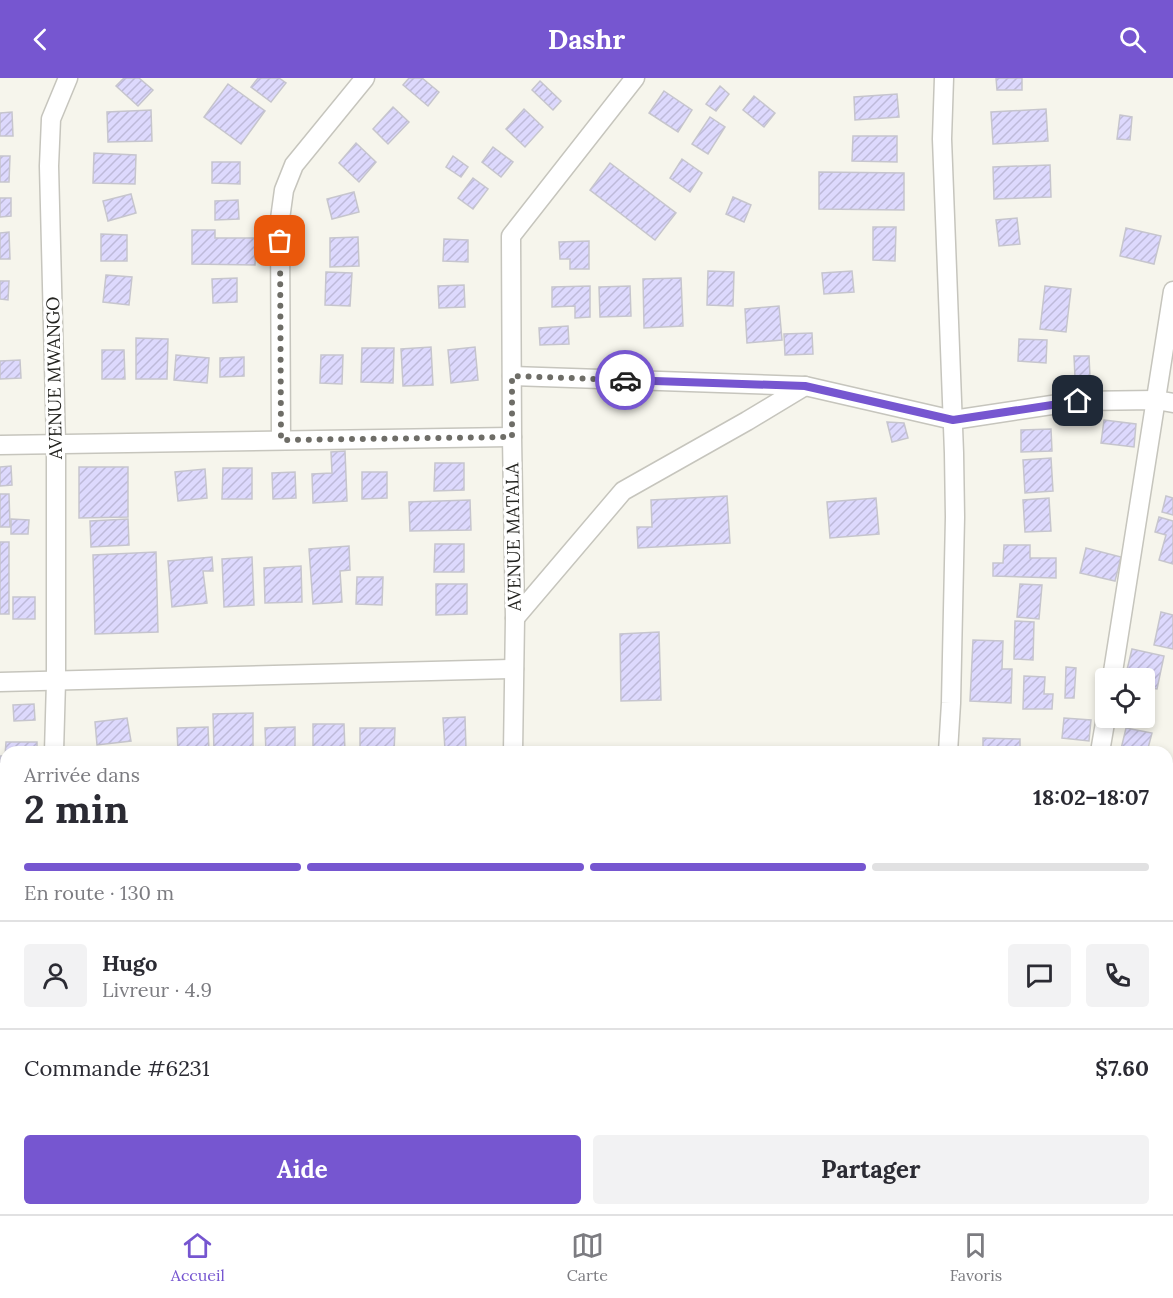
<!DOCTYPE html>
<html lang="fr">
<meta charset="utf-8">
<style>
body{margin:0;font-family:Lora,serif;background:#f2f2f3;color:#2b2b33;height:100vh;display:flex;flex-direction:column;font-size:22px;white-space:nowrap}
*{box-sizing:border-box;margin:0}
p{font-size:20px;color:#7c7c81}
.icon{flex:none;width:33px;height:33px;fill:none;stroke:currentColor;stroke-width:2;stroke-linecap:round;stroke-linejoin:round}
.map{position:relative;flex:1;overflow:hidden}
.sheet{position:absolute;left:0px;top:668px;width:1173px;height:470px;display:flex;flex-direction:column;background:#fff;border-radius:18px 18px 0 0;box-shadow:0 3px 9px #0003}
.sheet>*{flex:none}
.controls{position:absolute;left:1095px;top:590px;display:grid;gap:12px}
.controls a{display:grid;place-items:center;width:60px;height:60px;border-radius:6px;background:#fff;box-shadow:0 3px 9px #0003;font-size:30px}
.pin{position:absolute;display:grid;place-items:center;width:51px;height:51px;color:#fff;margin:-26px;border-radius:12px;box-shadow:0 3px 9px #0006}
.courier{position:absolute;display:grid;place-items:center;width:60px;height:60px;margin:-30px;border:4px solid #7656d0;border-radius:50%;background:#fff;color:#222;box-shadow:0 2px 8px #0007}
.headline em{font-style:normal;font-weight:800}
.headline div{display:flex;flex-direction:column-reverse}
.headline{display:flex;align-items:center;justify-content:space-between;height:102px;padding:0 24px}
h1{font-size:39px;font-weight:800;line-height:45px}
.bar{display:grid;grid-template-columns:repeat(4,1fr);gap:9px 6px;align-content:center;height:72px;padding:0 24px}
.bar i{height:8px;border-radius:4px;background:#e1e1e2}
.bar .on{background:#7656d0}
.bar p{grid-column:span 4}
.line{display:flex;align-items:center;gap:15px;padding:0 24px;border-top:2px solid #e1e1e2}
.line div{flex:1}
.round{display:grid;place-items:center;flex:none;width:63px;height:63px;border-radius:6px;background:#f2f2f3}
.primary-button{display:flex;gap:12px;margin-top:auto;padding:12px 24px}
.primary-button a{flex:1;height:69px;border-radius:6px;background:#7656d0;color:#fff;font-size:24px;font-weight:800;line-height:69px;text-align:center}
.primary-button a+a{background:#f2f2f3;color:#2b2b33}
header{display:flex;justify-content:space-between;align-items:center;height:78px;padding:0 24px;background:#7656d0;color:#fff;font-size:27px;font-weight:800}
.tab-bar{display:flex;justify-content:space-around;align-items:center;height:84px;border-top:2px solid #e1e1e2;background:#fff;font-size:16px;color:#7c7c81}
.tab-bar a{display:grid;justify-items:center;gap:3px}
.tab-bar .on{color:#7656d0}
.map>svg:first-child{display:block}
</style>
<header><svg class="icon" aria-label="back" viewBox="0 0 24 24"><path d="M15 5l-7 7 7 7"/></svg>Dashr<svg class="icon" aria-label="search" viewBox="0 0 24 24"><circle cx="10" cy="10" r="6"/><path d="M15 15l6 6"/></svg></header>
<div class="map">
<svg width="1173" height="1136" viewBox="0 0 1173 1136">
<defs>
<pattern id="building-hatch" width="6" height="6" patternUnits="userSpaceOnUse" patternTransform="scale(1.5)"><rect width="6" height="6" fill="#ddd9fd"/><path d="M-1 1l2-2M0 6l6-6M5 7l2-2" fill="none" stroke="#bebad9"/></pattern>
</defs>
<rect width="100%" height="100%" fill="#f6f5ec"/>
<g fill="url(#building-hatch)" stroke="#c6c5cd" stroke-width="1.5">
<path d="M124,0H139L153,12L138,28L116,8Z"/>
<path d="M258,0H279L286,5L271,24L251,9Z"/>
<path d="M409,0H422L439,14L428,28L403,7Z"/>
<path d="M996,0H1022V12H997Z"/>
<path d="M540,3L561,23L553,32L532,12Z"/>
<path d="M228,6L265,33L241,66L204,39Z"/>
<path d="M720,8L729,16L716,33L706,26Z"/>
<path d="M664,13L692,32L678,54L649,35Z"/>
<path d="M897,16L899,39L855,42L854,19Z"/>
<path d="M754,18L775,35L764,49L743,32Z"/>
<path d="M393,29L409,44L388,66L373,51Z"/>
<path d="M524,31L543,49L525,69L506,51Z"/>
<path d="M1046,31L1048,63L993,66L991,34Z"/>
<path d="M151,32L152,63L108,64L107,34Z"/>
<path d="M12,34L13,58H0V35Z"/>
<path d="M1120,37L1132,39L1130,62L1117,61Z"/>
<path d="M710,39L725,49L708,76L692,66Z"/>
<path d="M853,58H897V84L852,83Z"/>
<path d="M356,65L376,84L359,104L339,85Z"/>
<path d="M493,69L513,84L501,99L482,84Z"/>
<path d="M94,75L136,77L135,106L93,105Z"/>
<path d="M0,78H10L9,104H0Z"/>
<path d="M453,78L468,89L461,99L446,89Z"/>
<path d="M682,81L702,95L690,114L670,100Z"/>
<path d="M212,84H240V106L212,105Z"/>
<path d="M610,85L676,135L655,162L590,112Z"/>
<path d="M1050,87L1051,119L994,121L993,89Z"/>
<path d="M819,94L904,95V132L819,131Z"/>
<path d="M473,100L488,111L473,131L458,120Z"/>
<path d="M354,114L359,134L332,141L327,121Z"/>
<path d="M131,116L136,135L108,143L103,123Z"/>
<path d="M733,119L751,127L744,144L726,136Z"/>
<path d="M0,120H11V138L0,139Z"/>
<path d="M238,122L239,141L215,142V123Z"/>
<path d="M1017,140L1020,166L999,168L996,142Z"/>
<path d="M873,149H896L895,183L873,182Z"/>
<path d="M1126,150L1161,158L1154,186L1120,178Z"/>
<path d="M192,152H215V160H256L255,187L192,186Z"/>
<path d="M9,154L10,181H0V155Z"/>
<path d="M101,156L127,157V183H101Z"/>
<path d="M358,159L359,188L330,189V160Z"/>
<path d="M444,161L468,162V184L443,183Z"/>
<path d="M589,163V191H570V181H560L559,164Z"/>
<path d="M708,193L734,194L733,228L707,227Z"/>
<path d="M852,193L854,214L824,216L822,195Z"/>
<path d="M326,194L352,195L350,228L325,227Z"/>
<path d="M106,197L132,199L129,227L103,224Z"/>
<path d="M237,200V224L213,225L212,201Z"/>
<path d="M681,200L683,248L644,250L643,201Z"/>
<path d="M0,203H9L8,222L0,221Z"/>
<path d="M464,207L465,229L439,230L438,208Z"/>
<path d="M590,208V239L575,240V228L552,229V209Z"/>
<path d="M630,208L631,238L600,239L599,209Z"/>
<path d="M1045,208L1071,211L1066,254L1040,251Z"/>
<path d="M779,228L782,262L747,265L745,231Z"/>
<path d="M568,248L569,266L540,267L539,250Z"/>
<path d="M812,255L813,276L785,277L784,256Z"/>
<path d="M136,260L168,261L167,301H136Z"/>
<path d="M1019,261L1047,262L1046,285L1018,283Z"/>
<path d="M431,269L433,307L403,308L401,271Z"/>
<path d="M475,269L478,302L451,305L448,272Z"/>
<path d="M362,270H394L393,305L361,304Z"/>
<path d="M102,272H124L125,301H102Z"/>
<path d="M176,277L209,280L207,305L174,302Z"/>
<path d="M321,277H343L342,306L320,305Z"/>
<path d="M1074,278H1089L1090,299L1075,300Z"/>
<path d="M244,279V298L220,299V280Z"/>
<path d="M20,282L21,300L0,301V283Z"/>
<path d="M1104,342L1136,346L1134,369L1101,365Z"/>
<path d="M887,344L904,345L908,360L892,364Z"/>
<path d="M1051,351L1052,373L1021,374V352Z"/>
<path d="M345,373L347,423L313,425L312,396L332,395L331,374Z"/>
<path d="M1051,380L1053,413L1025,415L1023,382Z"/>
<path d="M435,385H464V412L434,413Z"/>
<path d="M11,388L12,407L0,408V389Z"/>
<path d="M79,389H128V439L79,440Z"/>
<path d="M223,390H252V421H222Z"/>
<path d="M205,391L207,420L178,423L175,394Z"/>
<path d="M295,394L296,420L273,421L272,395Z"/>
<path d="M362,394H387V420L362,421Z"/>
<path d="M0,416H9L10,449H0Z"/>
<path d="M727,418L730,465L638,470L637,449H652L651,422Z"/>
<path d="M1166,418L1173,420V437L1162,434Z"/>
<path d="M876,420L879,456L830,460L827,424Z"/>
<path d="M1049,420L1051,453L1025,454L1023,422Z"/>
<path d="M470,422L471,452L410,453L409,424Z"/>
<path d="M1159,439L1173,443V486L1159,482L1166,457L1155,454Z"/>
<path d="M11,441L29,442L28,456H11Z"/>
<path d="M128,441L129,467L91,469L90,443Z"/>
<rect x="0" y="464" width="9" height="72"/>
<path d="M435,466H464V494H434Z"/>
<path d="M1004,467H1030V480H1056V500L993,498V485H1003Z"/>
<path d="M349,468L350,492L340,493L342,524L313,526L309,471Z"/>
<path d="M1086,470L1121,479L1115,503L1080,495Z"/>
<path d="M156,474L158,554L95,556L93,477Z"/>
<path d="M212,479L213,493H203L207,525L172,529L168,483Z"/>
<path d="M252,479L254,527L224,529L222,481Z"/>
<path d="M301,488L302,524L265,525L264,490Z"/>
<path d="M357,499H383L382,527L356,526Z"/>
<path d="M436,506H467V536L436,537Z"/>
<path d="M1020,506L1042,507L1039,541L1017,539Z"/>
<rect x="13" y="519" width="22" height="22"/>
<path d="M1161,534L1173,537V571L1154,567Z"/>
<path d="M1015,543L1034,544L1033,582L1014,581Z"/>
<path d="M659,554L661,622L621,623L620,556Z"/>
<path d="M973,562L1003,563L1002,591H1012L1011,625L970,623Z"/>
<path d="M1132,571L1164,578L1157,611L1144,609V600H1125Z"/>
<path d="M1066,589L1076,590L1074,620H1065Z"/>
<path d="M1024,598L1045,599L1044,616H1053L1052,631H1023Z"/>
<path d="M1144,617L1154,619L1148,644L1126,639H1144Z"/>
<path d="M34,626L35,642L14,643L13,627Z"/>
<path d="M253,635V674H214L213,636Z"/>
<path d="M465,639L466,671L445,672L443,640Z"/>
<path d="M127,640L131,663L97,667L95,644Z"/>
<path d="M1064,640L1091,642L1089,663L1062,660Z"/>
<path d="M313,646H344L345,674H313Z"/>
<path d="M208,649L209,674H178L177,650Z"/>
<path d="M295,649V674H266L265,650Z"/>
<path d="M360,650H395L394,674H360Z"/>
<path d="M1126,650L1152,655L1147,674H1133L1121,671Z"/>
<path d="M983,660L1020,661V674H983Z"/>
<path d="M6,664H37V674H6V713H0V678H5Z"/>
<rect x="0" y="718" width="6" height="36"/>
<path d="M1167,759L1173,760V766L1167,793Z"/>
<rect x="0" y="760" width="6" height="35"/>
<path d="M1167,803L1172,804L1170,814L1173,815V837L1167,836Z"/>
<rect x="0" y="873" width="6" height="41"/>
<path d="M1167,925L1173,926V951L1167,950Z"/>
<rect x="0" y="949" width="6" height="28"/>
<rect x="0" y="986" width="6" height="40"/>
<rect x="0" y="1031" width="6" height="28"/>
<path d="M0,1075H6V1100L0,1099Z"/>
<path d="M0,1112H6V1131H15V1136H0Z"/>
<path d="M102,1131H160V1133L147,1134V1136H102Z"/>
<rect x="209" y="1131" width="29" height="5"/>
<path d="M323,1131H355L354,1136H323Z"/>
<rect x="432" y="1131" width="33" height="5"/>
</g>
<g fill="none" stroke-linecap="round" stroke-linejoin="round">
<defs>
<g id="street">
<path d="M944,0L942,61L954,375L955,439L951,625L948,674"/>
<path d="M512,298L805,308L953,342L1078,323L1156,322L1173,325"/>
<path d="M281,362L280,141L284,112L294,87L365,0"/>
<path d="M0,367L512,359"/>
<path d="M515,540L623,413L747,343L805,308"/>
<path d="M1112,600L1173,213"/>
<path d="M0,604L514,591"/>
<path d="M54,674L56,603V367L49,88L51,41L68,0"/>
<path d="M513,674L515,540L512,359L511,158L635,0"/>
<path d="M1100,674L1106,639"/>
<path d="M0,854H6"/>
<path d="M1167,1065L1172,1058L1173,1053"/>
<path d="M1167,1085L1173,1087"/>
<path d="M54,1131V1136"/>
<path d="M542,1131L548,1136"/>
<path d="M276,1136L277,1131"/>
<path d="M850,1136L851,1131"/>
</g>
</defs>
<use href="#street" stroke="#c6c5bd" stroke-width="21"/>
<use href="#street" stroke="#fff" stroke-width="18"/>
</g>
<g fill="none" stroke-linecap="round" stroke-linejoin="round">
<path stroke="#6e6d67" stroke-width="6" stroke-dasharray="0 10.8" d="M280,163L281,362L512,359V298L625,302"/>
<path stroke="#7656d0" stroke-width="8" d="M625,302L805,308L953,342L1078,323"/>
</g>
<g text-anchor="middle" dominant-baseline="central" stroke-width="6" stroke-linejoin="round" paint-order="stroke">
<g font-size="18" fill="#242420" stroke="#fff">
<text transform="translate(54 300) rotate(-91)">AVENUE MWANGO</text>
<text transform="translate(513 459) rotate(-91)">AVENUE MATALA</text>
</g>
</g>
</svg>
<div class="controls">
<a><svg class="icon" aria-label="locate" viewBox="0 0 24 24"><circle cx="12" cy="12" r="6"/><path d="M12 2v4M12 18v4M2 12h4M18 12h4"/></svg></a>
</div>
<div class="pin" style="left:280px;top:163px;background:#ea580c"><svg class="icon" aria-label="bag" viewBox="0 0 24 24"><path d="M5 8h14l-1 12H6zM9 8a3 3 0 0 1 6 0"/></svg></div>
<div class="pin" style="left:1078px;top:323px;background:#1f2937"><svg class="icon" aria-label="home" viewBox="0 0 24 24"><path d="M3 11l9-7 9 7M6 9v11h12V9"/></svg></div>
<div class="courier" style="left:625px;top:302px"><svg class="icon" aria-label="car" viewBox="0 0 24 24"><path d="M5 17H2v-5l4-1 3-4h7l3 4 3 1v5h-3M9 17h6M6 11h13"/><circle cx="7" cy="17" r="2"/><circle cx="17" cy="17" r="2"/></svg></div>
<section class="sheet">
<div class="headline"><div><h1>2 min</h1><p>Arrivée dans</p></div><em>18:02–18:07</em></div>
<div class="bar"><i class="on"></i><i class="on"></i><i class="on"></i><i></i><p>En route · 130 m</p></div>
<div class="line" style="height:108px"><a class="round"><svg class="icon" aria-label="person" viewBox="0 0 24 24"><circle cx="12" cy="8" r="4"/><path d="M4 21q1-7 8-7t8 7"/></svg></a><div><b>Hugo</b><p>Livreur · 4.9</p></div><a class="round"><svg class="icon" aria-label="chat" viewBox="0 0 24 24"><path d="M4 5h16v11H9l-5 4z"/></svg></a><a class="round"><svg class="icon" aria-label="phone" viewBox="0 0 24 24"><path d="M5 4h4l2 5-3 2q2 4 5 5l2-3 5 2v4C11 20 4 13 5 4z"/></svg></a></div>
<div class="line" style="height:78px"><div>Commande #6231</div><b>$7.60</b></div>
<div class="primary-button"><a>Aide</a><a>Partager</a></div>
</section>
</div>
<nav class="tab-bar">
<a class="on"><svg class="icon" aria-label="home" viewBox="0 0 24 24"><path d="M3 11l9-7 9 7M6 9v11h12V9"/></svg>Accueil</a>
<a><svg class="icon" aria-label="map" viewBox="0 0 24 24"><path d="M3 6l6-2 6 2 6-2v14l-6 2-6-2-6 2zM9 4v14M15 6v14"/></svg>Carte</a>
<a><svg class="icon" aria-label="saved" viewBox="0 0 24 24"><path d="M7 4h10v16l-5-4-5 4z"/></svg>Favoris</a>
</nav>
